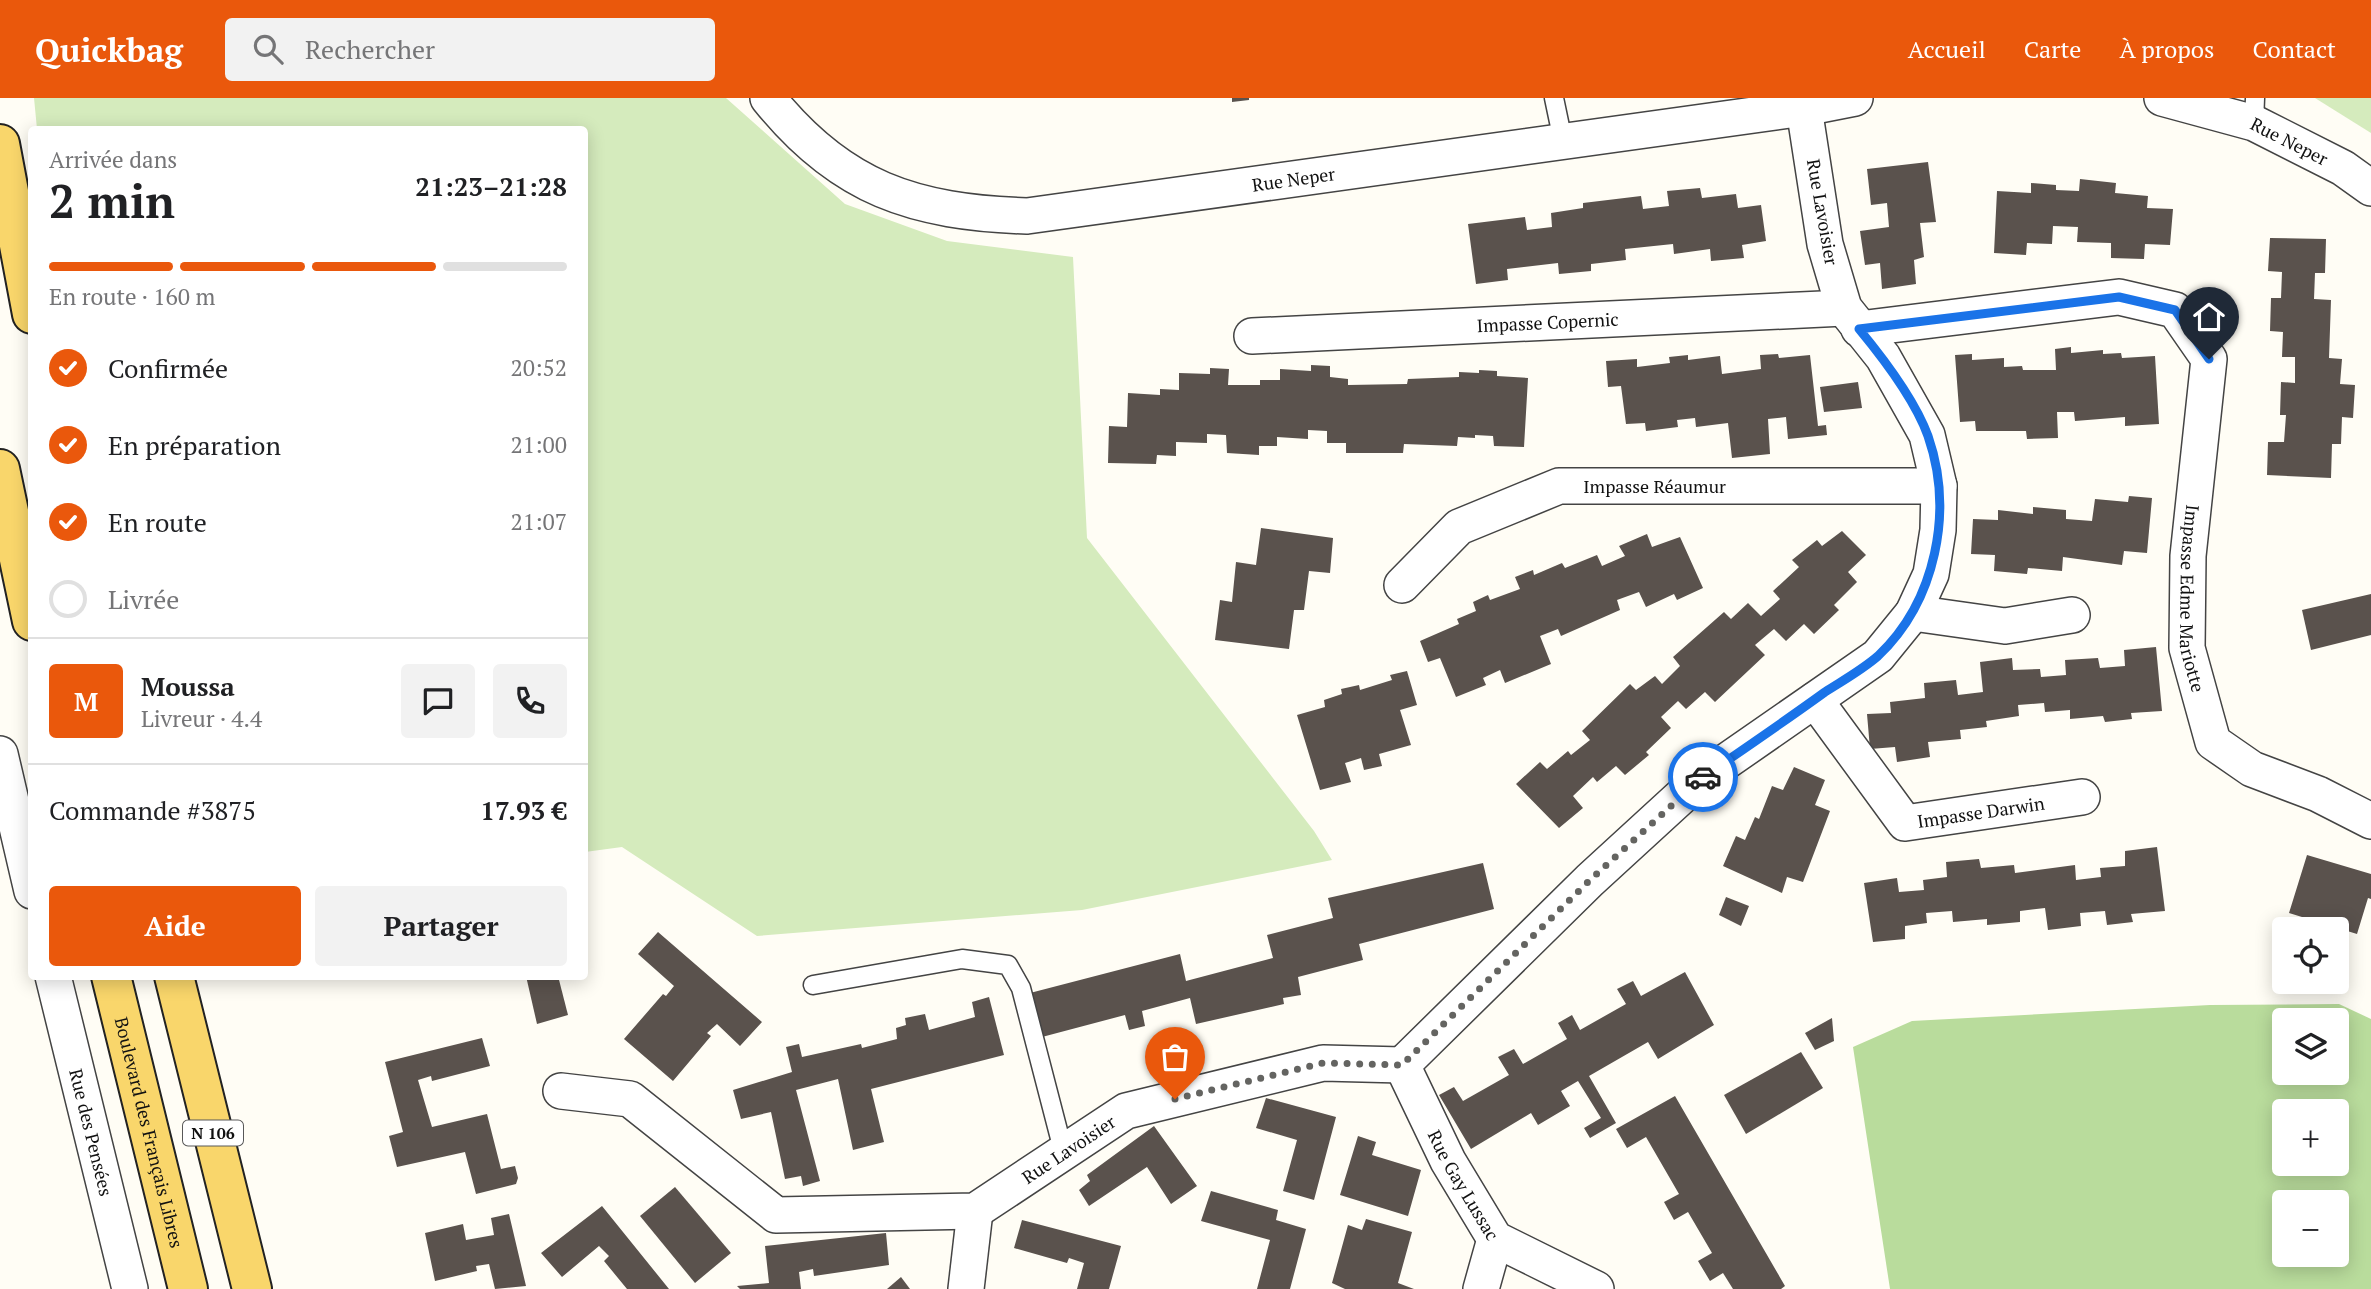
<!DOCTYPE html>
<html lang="fr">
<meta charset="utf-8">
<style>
body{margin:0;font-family:"PT Serif",serif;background:#f2f2f2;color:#202124;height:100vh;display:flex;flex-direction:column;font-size:26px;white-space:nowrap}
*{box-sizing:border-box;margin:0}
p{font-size:23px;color:#757577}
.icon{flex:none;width:38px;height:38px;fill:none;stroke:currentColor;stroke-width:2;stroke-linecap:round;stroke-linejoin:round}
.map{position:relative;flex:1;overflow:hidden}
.drawer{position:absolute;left:28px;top:28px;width:560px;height:854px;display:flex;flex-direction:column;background:#fff;border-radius:7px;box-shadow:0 4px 18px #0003}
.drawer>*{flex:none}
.tools{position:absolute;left:2272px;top:819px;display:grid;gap:14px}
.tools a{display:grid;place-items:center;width:77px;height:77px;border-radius:7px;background:#fff;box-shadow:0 4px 18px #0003;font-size:35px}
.pin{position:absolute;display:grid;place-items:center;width:60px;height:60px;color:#fff;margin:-72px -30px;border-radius:50% 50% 50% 0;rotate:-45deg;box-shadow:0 0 7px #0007}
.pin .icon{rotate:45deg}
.courier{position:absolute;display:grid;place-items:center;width:70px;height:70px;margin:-35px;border:5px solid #1a73e8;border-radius:50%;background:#fff;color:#222;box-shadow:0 2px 9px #0007}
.headline em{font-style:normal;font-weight:800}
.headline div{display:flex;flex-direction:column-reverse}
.headline{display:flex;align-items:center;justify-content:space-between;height:119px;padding:0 21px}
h1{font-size:46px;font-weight:800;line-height:52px}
.bar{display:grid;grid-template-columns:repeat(4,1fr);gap:10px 7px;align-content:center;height:84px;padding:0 21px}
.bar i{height:9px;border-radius:5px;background:#e0e0e0}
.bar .on{background:#ea580c}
.bar p{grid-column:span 4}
.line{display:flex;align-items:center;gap:18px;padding:0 21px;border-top:2px solid #e0e0e0}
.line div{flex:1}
.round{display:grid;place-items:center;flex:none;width:74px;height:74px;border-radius:7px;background:#f2f2f2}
ol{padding:0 21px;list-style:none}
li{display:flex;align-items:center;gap:21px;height:77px}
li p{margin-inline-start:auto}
li .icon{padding:7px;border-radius:50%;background:#ea580c;color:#fff;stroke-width:4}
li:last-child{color:#757577}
li i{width:38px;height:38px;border:4px solid #e0e0e0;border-radius:50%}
.primary-button{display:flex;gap:14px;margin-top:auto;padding:14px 21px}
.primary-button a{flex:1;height:80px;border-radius:7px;background:#ea580c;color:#fff;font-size:28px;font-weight:800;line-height:80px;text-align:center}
.primary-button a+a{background:#f2f2f2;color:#202124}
header{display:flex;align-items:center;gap:42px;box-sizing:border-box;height:98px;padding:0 35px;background:#ea580c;color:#fff}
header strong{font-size:33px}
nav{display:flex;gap:38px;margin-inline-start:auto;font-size:24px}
.search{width:490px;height:63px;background:#f2f2f2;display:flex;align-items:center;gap:18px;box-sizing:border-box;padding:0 24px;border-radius:7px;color:#757577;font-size:26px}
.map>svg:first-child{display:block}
</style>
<header>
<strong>Quickbag</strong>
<div class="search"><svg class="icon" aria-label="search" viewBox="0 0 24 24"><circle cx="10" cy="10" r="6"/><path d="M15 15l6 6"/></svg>Rechercher</div>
<nav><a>Accueil</a><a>Carte</a><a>À propos</a><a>Contact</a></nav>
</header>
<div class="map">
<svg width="2371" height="1191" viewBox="0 0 2371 1191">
<rect width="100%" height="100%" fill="#fffdf5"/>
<g fill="#d5ebbd">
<path d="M34,0H726L845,106L947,143L1073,159L1087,440L1314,733L1332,762L1082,812L757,838L622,749L585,754L584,32L37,31Z"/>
<path d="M2315,0H2371V35Z"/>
</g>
<path fill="#b9dc9c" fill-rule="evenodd" d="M2339,906L2371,921V1191H1890L1853,949L1912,923L2210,907ZM2284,922H2336V975H2284ZM2284,1013H2336V1066H2284ZM2284,1104H2336V1157H2284Z"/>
<g fill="#5a524d">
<path d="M1232,0H1249V2L1232,4Z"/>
<path d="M1928,64L1936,124L1920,125L1924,159L1914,162L1916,186L1882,191L1880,165L1865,167L1860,133L1889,129L1887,105L1871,107L1867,71Z"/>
<path d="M2080,81L2116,85L2115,95L2148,98L2147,110L2173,111L2170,147L2145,146L2144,161L2111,160V145L2077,144L2078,129L2053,128L2052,146L2027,145L2026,157L1994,155L1997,93L2031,95V85L2056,87V92L2079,93Z"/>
<path d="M1700,90L1702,100L1736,96L1738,110L1761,107L1766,143L1742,147L1744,160L1711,163L1710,151L1674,156L1673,146L1625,151L1626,162L1591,166V173L1559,176L1558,165L1507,171L1508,182L1476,186L1468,126L1525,119L1527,132L1552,129L1551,115L1583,110V105L1641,98L1643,111L1669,108L1667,93Z"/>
<path d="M2270,140L2326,141L2325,175H2315L2314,201L2331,202L2329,260L2342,261L2340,286L2355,287L2353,320L2342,319L2341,346H2332L2331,380L2267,377L2268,344H2284L2286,317H2280L2281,284L2295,285V259H2282L2283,234L2270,233L2271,200H2281L2282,174L2268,173Z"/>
<path d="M2071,249V255L2103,252V256L2121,255L2122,260L2155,258L2159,326L2125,328V319L2075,323L2074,314H2057L2058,340L2027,341L2026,333H1976L1975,323L1960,324L1955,257L1972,256V262L2004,260V269L2022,268L2023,272H2056L2055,251Z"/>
<path d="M1778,256L1779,260L1810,257L1818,328L1826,327L1827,337L1788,341L1786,319L1768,321L1770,356L1732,360L1728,325L1696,329L1695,320L1677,322L1678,329L1646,333L1645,325L1626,326L1621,288L1608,289L1606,263L1637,261V269L1670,265L1669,259L1688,257V262L1720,258L1722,276L1761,271L1760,257Z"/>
<path d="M1311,267L1330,268V279L1348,281V287L1407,286L1408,281L1459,279V274L1479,275V272L1497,273V278L1528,280L1524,349L1494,348L1493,338L1475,337V340L1458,339L1457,348L1404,346L1403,355H1346V345H1327V333L1308,332V341L1277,339V348H1259V357L1227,355L1226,337L1207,336V345L1176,344V358L1157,357L1156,366L1108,365L1109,328L1127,329L1128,295L1160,297V291L1179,292V275L1210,276V270L1229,271L1228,287H1260V282H1280V271L1311,273Z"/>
<path d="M1858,284L1862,310L1824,314L1820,289Z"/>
<path d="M2129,398L2152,400L2147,455L2124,453L2122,467L2063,459L2062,473L2028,470L2027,476L1994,473L1995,457L1971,456L1973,421L1998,422V412L2033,416V409L2066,412V421L2092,423L2095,401L2128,404Z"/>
<path d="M1261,430L1333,440L1330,475L1309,473L1304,512H1294L1289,551L1215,542L1220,502L1232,504L1236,464L1256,467Z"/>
<path d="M1842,433L1866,457L1848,474L1857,484L1834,507L1839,512L1814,536L1804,526L1786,543L1774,531L1755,547L1765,557L1715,604L1705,594L1686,611L1678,603L1661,619L1671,630L1646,654L1649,657L1625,677L1616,668L1597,684L1593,679L1573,698L1583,710L1559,730L1516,686L1540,664L1547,671L1568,653L1571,657L1590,642L1582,633L1630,586L1636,592L1655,578L1662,586L1680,568L1673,559L1724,514L1731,521L1748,505L1761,518L1780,501L1773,493L1799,469L1792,462L1817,442L1822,448Z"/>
<path d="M1647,436L1652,449L1680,439L1703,490L1677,502L1674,496L1646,509L1639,494L1617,502L1620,512L1561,538L1558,531L1540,538L1551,566L1505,585L1500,572L1483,580L1486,587L1456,599L1440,560L1428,564L1420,543L1459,526L1457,521L1476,513L1473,504L1488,497L1490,502L1520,491L1515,479L1533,472L1534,477L1562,465L1565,470L1597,457L1602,468L1625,458L1619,448Z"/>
<path d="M2371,496V537L2311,552L2302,512Z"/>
<path d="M2156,549L2162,613L2131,615L2132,621L2105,624L2103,618L2070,621V612L2045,614L2044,605L2018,607L2019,618L1986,623L1987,629L1960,632L1961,641L1928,644L1930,659L1897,664L1895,649L1870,651L1867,616L1891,615L1890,604L1925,600L1924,585L1956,582L1958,597L1983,594L1980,564L2012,560L2013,572L2040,571L2041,579L2066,577L2065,562L2098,560L2100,570L2125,568L2124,552Z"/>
<path d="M1407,573L1417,607L1400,612L1411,647L1379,656L1382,668L1364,672L1361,660L1345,665L1351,684L1320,692L1297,617L1325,609L1324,602L1342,596L1341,591L1359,587L1360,592L1392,582L1390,577Z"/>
<path d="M1794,669L1825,682L1815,707L1830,713L1803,784L1787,779L1782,795L1723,768L1736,738L1745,742L1755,719L1759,721L1772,688L1783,692Z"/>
<path d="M2157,749L2165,813L2131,816L2133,824L2107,827L2105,813L2080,815L2081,828L2048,832L2045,810L2020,813V824L1987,827V821L1953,824L1952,813L1926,815L1927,825L1905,828V841L1873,844L1864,785L1897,780L1899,794L1924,792L1923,782L1947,779L1946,764L1979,761L1981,770L2014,767L2015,775L2075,767L2076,782L2101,779L2100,770L2125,768V753Z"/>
<path d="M2307,757L2371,776V801L2368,800L2357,836L2289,815Z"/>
<path d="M1483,765L1494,811L1359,846L1363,862L1298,879L1301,897L1283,900L1284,906L1196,926L1190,900L1142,913L1145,928L1129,932L1125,917L1042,939L1030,895L1180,856L1186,883L1273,860L1267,837L1333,820L1328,800Z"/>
<path d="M1726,799L1749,808L1741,828L1719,817Z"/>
<path d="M658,834L762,924L740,948L717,926L707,935L711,938L673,983L624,941L663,896L666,898L674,888L638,856Z"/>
<path d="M1685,874L1714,927L1658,961L1648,944L1589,978L1616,1025L1590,1040L1584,1030L1601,1020L1578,983L1561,993L1570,1008L1538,1027L1531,1015L1471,1051L1439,997L1454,989L1463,1003L1509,977L1498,959L1514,951L1523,966L1567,941L1558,925L1572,917L1580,932L1626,906L1617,891L1633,883L1641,898Z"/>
<path d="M526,878H558L568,917L537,926Z"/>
<path d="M989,899L1004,957L871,991L884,1044L853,1052L838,981L796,992L820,1083L803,1088L801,1078L785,1081L771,1014L741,1021L733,992L792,974L786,949L799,946L802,959L861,946L862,950L897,941L896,930L906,927L905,920L925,916L929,932L975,919L972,904Z"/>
<path d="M1832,920L1834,943L1815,952L1805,935Z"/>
<path d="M482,940L490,968L432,983L431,978L418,982L432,1029L487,1016L501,1071L515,1068L518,1080L516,1086L476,1096L465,1054L397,1069L389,1038L403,1034L385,964Z"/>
<path d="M1801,954L1823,990L1746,1036L1724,997Z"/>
<path d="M1675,998L1785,1188L1781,1191H1733L1723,1175L1710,1183L1698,1163L1712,1155L1688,1114L1674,1122L1664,1104L1679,1096L1646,1039L1627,1050L1616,1031Z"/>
<path d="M1266,1000L1336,1019L1314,1102L1283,1093L1297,1042L1256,1030Z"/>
<path d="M1154,1028L1197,1088L1171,1106L1147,1069L1089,1108L1079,1092L1090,1083L1087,1077Z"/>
<path d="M1358,1038L1376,1044L1372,1057L1421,1072L1408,1118L1340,1097Z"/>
<path d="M675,1089L731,1155L695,1185L640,1118Z"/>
<path d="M1211,1093L1278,1112L1276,1122L1306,1131L1290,1191H1257L1270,1142L1201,1123Z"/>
<path d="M602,1108L669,1191H627L604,1163L609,1158L599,1148L562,1179L541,1155Z"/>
<path d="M509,1116L526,1188L495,1191L489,1166L476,1168L477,1173L435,1183L425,1135L463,1126L466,1142L494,1137L491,1120Z"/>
<path d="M1366,1121L1412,1134L1398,1185L1414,1191H1345L1332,1185L1348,1127L1362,1132Z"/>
<path d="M1022,1122L1121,1148L1109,1191H1077L1084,1165L1069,1160L1067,1165L1014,1150Z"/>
<path d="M886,1135L889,1167L814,1178L813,1171L799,1174L801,1191H740L737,1188L769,1185L765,1148Z"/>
<path d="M901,1179L910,1191H887Z"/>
</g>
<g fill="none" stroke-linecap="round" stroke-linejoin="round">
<defs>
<g id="lane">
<path d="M1554,0L1563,43"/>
<path d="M2254,25L2255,0"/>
<path d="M813,887L962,861L1008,867L1021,890L1063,1052"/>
</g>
<g id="street">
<path id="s1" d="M768,0C841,91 914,114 1027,118L1804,10L1855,0"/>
<path id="s2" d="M2162,0L2254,25L2343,70L2371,90"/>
<path id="s3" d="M1859,231L2119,199L2175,212L2209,261L2188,458L2187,550L2213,644L2252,671L2318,696L2371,723"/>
<path id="s4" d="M1252,238L1844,210"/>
<path id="s5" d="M1402,487L1459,429L1559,388H1939"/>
<path d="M1913,515L2005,528L2072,517"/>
<path id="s6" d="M1815,602L1905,725L2082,699"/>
<path d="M0,656L32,793"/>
<path id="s7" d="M53,878L130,1191"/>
<path id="s8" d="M1402,967L1448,1063L1495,1141L1596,1191"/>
<path id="s9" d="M561,993L630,1001L776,1117L975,1113L1126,1013L1323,965L1402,967L1590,782L1698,683L1878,558L1913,515L1931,476L1938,432L1939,388L1927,337L1883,259L1844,210L1825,146L1804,10"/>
<path d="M966,1191L975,1113"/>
<path d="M1481,1191L1495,1141"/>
</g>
<g id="primary">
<path d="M0,46L32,216"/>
<path d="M0,371L32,523"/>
<path id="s10" d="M111,878L188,1191"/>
<path d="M174,878L252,1191"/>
</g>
</defs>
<use href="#lane" stroke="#444" stroke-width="21"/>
<use href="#street" stroke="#444" stroke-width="38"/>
<use href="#primary" stroke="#222" stroke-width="42"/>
<use href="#lane" stroke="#fff" stroke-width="18"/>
<use href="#street" stroke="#fff" stroke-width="35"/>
<use href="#primary" stroke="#f9d66b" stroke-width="38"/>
</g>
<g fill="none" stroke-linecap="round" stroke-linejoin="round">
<path stroke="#646461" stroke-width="7" stroke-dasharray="0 12.6" d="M1175,1001L1323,965L1402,967L1590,782L1703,679"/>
<path stroke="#1a73e8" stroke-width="9" d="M1703,679C1744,651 1785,623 1825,594C1842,583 1862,572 1878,558C1936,503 1954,413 1928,338C1915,302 1883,260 1859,231L2119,199L2175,212L2209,261"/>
</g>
<g text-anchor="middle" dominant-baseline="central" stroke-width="7" stroke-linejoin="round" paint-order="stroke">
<rect fill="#fff" stroke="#585858" stroke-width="2" x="183" y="1022.5" width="60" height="25" rx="5"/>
<g font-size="16" font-weight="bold" fill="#111">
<text x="213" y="1035">N 106</text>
</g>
<g font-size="18" fill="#111" stroke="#fff">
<text stroke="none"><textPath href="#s2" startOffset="135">Rue Neper</textPath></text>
<text stroke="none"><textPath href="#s1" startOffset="565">Rue Neper</textPath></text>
<text transform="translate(1823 114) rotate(80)">Rue Lavoisier</text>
<text stroke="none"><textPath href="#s4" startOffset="296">Impasse Copernic</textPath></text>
<text stroke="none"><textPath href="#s5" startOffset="285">Impasse Réaumur</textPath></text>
<text stroke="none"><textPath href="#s3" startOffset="620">Impasse Edme Mariotte</textPath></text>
<text stroke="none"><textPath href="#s6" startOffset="229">Impasse Darwin</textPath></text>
<text stroke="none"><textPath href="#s7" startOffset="161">Rue des Pensées</textPath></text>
<text stroke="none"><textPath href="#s10" startOffset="161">Boulevard des Français Libres</textPath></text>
<text stroke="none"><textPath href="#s9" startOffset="567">Rue Lavoisier</textPath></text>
<text stroke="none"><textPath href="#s8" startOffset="135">Rue Gay Lussac</textPath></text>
</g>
</g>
</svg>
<div class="tools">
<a><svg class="icon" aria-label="locate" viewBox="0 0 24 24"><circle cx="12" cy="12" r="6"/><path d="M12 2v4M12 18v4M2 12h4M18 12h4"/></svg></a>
<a><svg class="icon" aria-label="layers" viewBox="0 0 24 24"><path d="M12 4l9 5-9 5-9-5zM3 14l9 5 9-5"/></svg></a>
<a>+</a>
<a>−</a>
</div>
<div class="pin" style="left:1175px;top:1001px;background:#ea580c"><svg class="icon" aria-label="bag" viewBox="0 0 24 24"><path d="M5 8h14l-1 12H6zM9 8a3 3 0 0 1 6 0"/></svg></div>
<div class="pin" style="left:2209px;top:261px;background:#1f2937"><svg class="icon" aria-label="home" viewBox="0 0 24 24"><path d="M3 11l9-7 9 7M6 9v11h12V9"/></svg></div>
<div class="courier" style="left:1703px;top:679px"><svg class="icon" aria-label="car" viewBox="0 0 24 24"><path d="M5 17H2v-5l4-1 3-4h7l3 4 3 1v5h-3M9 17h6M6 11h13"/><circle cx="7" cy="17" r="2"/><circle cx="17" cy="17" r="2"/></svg></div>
<section class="drawer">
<div class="headline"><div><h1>2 min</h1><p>Arrivée dans</p></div><em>21:23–21:28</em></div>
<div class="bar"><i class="on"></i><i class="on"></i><i class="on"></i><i></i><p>En route · 160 m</p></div>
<ol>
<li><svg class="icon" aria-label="check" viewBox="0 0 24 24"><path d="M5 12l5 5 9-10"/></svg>Confirmée<p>20:52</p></li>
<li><svg class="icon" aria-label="check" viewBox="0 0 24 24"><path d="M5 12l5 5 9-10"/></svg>En préparation<p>21:00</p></li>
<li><svg class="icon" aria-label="check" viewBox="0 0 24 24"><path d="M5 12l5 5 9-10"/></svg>En route<p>21:07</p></li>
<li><i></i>Livrée</li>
</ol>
<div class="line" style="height:126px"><b class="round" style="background:#ea580c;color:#fff">M</b><div><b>Moussa</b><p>Livreur · 4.4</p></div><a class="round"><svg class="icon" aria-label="chat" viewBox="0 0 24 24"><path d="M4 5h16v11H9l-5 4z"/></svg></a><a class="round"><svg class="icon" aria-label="phone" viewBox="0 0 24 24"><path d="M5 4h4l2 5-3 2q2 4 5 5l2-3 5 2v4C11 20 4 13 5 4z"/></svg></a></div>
<div class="line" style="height:91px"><div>Commande #3875</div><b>17.93 €</b></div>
<div class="primary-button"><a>Aide</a><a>Partager</a></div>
</section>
</div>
